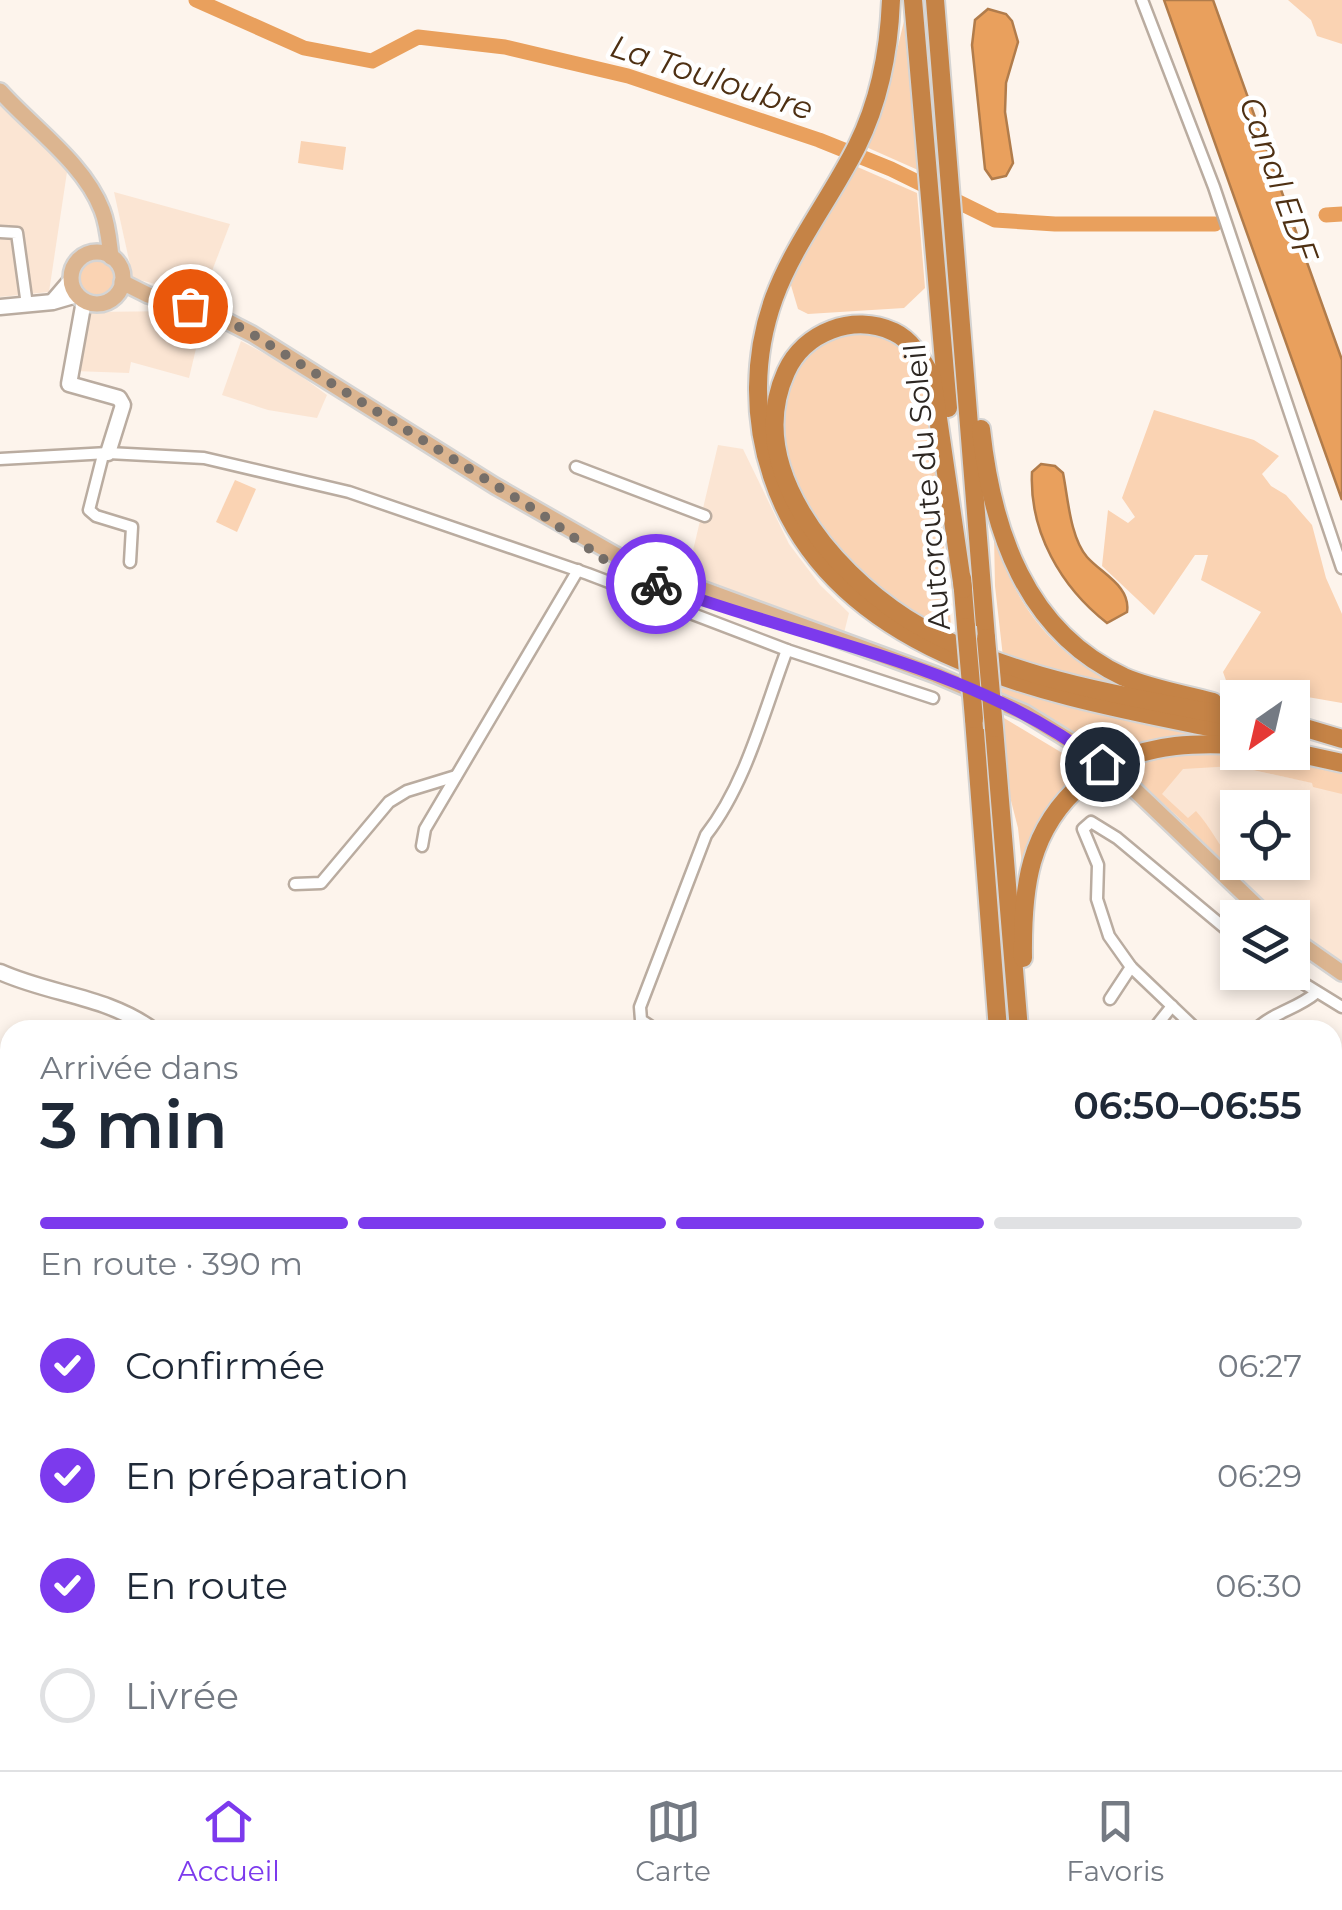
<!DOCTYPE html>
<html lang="fr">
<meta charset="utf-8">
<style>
body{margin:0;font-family:Montserrat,sans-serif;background:#f6f6f7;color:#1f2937;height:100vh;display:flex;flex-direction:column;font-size:38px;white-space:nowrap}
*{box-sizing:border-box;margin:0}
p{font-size:32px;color:#747a83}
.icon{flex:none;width:55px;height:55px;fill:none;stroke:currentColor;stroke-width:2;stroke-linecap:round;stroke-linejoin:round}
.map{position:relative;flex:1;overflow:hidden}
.side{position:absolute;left:0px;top:1020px;width:1342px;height:750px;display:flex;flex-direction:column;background:#fff;border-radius:30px 30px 0 0;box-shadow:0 5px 15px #0003}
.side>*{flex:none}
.needle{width:65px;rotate:214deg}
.buttons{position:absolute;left:1220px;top:680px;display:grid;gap:20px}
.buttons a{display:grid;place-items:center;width:90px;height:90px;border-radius:0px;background:#fff;box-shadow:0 5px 15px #0003;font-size:50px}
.pin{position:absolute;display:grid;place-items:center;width:85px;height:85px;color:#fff;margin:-42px;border:5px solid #fff;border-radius:50%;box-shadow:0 2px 10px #0007}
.courier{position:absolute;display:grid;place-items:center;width:100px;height:100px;margin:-50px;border:8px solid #7c3aed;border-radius:50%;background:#fff;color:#222;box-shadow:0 2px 12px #0007}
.overview em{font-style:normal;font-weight:600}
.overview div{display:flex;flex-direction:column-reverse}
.overview{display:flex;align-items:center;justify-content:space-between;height:170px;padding:0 40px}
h1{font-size:65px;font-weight:600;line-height:75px}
.bar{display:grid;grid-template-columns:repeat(4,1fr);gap:15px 10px;align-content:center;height:120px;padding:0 40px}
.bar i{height:12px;border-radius:8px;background:#e0e1e3}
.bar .active{background:#7c3aed}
.bar p{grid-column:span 4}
ol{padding:0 40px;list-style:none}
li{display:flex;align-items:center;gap:30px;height:110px}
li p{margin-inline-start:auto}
li .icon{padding:10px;border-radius:50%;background:#7c3aed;color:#fff;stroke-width:4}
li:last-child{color:#747a83}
li i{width:55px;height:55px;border:5px solid #e0e1e3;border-radius:50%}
.menu{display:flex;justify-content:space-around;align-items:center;height:140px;border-top:2px solid #e0e1e3;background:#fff;font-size:28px;color:#747a83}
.menu a{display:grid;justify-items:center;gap:5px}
.menu .active{color:#7c3aed}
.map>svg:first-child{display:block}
</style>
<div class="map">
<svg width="1342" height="1770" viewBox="0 0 1342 1770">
<rect width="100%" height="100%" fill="#fdf4ec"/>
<g fill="#fbe5d3" fill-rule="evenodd">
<path d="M0,97L67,172L49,292L0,297Z"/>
<path d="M114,192L230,224L202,297L133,278Z"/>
<path d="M182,311L204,315L189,378L131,362L129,373L74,371L88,312Z"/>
<path d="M241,341L286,365L327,395L317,418L268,410L222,395Z"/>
<path d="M718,445L743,449L789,544L820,585L849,613L844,633L686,580Z"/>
<path d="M1182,755L1342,789V966L1293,931L1292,918L1271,915L1147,789ZM1238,808H1292V862H1238Z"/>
</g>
<g fill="#fad3b3">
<path d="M1288,0H1342V44L1317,36L1311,20Z"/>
<path d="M904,21L918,170L864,146L885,101Z"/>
<path d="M301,141L346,147L343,170L298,163Z"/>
<path d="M853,165L917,193L925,288L904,308L808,314L798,309L790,282Z"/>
<circle cx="97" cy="278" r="19"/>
<path d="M853,331C902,340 911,348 930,393L952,636C914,613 876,591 845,559C794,508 750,400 818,346C827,338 842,335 853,331Z"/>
<path d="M1154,410L1254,440L1279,456L1262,474L1271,486L1286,495L1312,525L1326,578L1342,614V703L1227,683L1223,672L1261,612L1201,580L1208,555H1195L1154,615L1102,566L1108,510L1128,523L1135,517L1122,498Z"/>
<path d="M235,480L256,489L237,532L216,522Z"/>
<path d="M994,536C1017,611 1055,656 1126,690L1003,657L995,586Z"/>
<path d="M1001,685L1095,711L1223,738L1110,757L1057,723L1002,695Z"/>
<path d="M1004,718L1089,769L1071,784L1018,896L1022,865L1018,828L1008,789Z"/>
<path d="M1157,751L1266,753L1342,767V794L1313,787L1312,783L1234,766L1183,769L1162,794L1188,818L1196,811C1211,828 1218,844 1232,861L1225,866L1187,825L1120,764Z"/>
<path d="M10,1500V1760H452L465,1770H0V1507Z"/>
</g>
<g fill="#e9a05d" stroke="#b17c4b" stroke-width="2.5">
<path d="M1164,0H1213L1342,360V500Z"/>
<path d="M988,9L1006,14L1012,21L1018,42L1006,83L1005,112L1013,163L1006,176L992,179L985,169L972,45L975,20Z"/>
<path d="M1041,464L1055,466L1063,473C1068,498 1070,537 1087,557C1102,574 1131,586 1127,612L1107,623C1061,587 1029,532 1032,472Z"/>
</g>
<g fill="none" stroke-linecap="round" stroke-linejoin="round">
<g stroke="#e9a05d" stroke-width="9">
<path d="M849,1760L859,1770"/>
<path d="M632,1765L635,1770"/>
<path d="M698,1770L703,1760"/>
</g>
<g stroke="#e9a05d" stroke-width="15">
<path d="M196,0L304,48L372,61L418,37L505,47L628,76L819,140L891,169L995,220L1055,224H1215"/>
<path d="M1326,215L1342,214"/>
</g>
<defs>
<g id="street">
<path d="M1142,0L1214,187L1342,568"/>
<path d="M0,232L17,233L27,305"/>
<path d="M103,455L89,510L96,516L132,527L130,562"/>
<path d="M0,459L108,453L204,458L349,492L588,574L787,650L933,698"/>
<path d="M576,467L705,516"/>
<path d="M681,609L686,595"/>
<path d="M422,846L425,829L578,570"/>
<path d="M295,884L321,883L389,802L407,791L456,776"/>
<path d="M1285,972L1342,1007"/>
<path d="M1110,999L1131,967"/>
<path d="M656,1030L641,1020L640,1007L706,835C746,784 764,711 787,650"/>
<path d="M1153,1030L1172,1006"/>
<path d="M1197,1030L1131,967L1109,936L1097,899L1098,865L1083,829L1091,822L1117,838L1238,939"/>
<path d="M1255,1030C1274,1012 1297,1009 1316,993"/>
<path d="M1332,1056L1342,1065"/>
<path d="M1332,1268L1342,1323"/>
<path d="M1332,1354L1342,1352"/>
<path d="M1332,1422L1342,1423"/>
<path d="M1332,1492L1342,1505"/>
<path d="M1332,1546L1342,1527"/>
<path d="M1332,1696L1342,1701"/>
<path d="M994,1760L998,1770"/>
<path d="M1341,1770L1342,1769"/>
</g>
<g id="secondary">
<path d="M53,301L71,280"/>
<path d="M84,301L69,384L119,398L123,405L108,453"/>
<path d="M0,307L53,302L77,295"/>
<path d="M0,972C51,995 107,996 153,1030"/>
<path d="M624,1770L625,1760"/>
</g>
<g id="primary">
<path d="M0,91C33,128 84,163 102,210C108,225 109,241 111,257"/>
<circle cx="97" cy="278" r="26"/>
<path d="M122,282L148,295L207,311L252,334L495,486L628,562L936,675L1025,713L1085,750L1135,790L1269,918"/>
<path d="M1292,938L1342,973"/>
</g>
<g id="highway">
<path d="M891,0C889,51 880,100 857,146C831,198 794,244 774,298C753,356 753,419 772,476C834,666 1070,698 1238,733"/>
<path d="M913,0L948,408"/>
<path d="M935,0L986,638"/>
<path d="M981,429C992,530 1025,631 1124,677C1152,689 1184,694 1213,702"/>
<path d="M962,578L966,627"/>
<path d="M963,589L932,377C922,360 913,341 894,332C853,313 804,332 786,372C743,467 831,570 906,618C1005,680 1125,695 1238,718"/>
<path d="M974,719L998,1030"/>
<path d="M1292,724L1342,739"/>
<path d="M994,728L1019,1030"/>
<path d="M1292,752L1342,763"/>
<path d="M1116,762C1156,744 1194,743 1238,745"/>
<path d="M1023,958C1022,889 1028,829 1084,782"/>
<path d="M1055,1760L1056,1770"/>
<path d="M1079,1760V1770"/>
</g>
</defs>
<use href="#street" stroke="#baaca0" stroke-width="15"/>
<use href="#secondary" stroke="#baaca0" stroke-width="19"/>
<use href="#primary" stroke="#d5d4d3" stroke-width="20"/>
<use href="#highway" stroke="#d5d4d3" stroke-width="22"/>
<use href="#street" stroke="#fff" stroke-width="10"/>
<use href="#secondary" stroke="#fff" stroke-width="14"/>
<use href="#primary" stroke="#dcb590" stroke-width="15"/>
<use href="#highway" stroke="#c58346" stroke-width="18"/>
<defs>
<g id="highway-bridge">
<path d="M966,627L974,719"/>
<path d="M986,638L994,728"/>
<path d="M1084,782L1116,762"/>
</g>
</defs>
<use href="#highway-bridge" stroke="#d5d4d3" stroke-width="22" stroke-linecap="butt"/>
<use href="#highway-bridge" stroke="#c58346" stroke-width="18"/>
</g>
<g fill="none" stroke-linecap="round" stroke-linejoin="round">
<path stroke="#766f69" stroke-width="10" stroke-dasharray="0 18" d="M190,306L208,310L252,334L540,513L609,563L656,584"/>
<path stroke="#7c3aed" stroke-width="12" d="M656,584C806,641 972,663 1102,764"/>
</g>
<g text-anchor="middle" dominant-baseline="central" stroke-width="9" stroke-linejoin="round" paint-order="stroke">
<g font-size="30" fill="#2d2722" stroke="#fff">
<text transform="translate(927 487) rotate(-95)">Autoroute du Soleil</text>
</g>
<g font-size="32" font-style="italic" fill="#4e3013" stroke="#fff">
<text transform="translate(712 77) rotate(18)">La Touloubre</text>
<text transform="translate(1279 179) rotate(70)">Canal EDF</text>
</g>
</g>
</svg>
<div class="buttons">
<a><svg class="needle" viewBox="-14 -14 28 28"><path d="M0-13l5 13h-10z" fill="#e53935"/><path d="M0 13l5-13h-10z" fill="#747a83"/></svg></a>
<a><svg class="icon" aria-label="locate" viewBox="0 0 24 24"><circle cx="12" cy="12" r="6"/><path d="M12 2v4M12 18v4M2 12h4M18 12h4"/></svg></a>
<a><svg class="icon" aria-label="layers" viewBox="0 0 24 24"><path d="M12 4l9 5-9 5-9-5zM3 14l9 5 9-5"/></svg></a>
</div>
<div class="pin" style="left:190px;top:306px;background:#ea580c"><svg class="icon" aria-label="bag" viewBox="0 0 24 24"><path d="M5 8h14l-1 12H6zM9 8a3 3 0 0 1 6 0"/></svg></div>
<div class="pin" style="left:1102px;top:764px;background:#1f2937"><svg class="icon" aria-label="home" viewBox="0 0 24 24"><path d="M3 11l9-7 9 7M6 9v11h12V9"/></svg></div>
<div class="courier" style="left:656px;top:584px"><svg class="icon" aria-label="bike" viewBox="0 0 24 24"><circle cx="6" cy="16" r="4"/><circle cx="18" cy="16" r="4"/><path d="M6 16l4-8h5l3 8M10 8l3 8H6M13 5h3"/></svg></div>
<section class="side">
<div class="overview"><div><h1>3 min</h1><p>Arrivée dans</p></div><em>06:50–06:55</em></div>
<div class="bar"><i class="active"></i><i class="active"></i><i class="active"></i><i></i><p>En route · 390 m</p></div>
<ol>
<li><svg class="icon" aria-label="check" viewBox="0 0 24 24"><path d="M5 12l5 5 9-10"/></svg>Confirmée<p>06:27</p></li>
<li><svg class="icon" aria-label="check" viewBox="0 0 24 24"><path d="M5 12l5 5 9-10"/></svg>En préparation<p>06:29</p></li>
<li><svg class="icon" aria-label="check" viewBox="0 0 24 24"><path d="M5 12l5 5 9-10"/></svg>En route<p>06:30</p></li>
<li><i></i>Livrée</li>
</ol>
</section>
</div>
<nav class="menu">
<a class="active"><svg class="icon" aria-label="home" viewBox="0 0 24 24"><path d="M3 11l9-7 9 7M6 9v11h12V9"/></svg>Accueil</a>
<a><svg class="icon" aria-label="map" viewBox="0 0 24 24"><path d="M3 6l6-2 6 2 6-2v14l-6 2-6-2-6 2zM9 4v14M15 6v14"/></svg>Carte</a>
<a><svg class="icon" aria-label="saved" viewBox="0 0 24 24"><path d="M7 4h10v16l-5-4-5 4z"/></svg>Favoris</a>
</nav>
